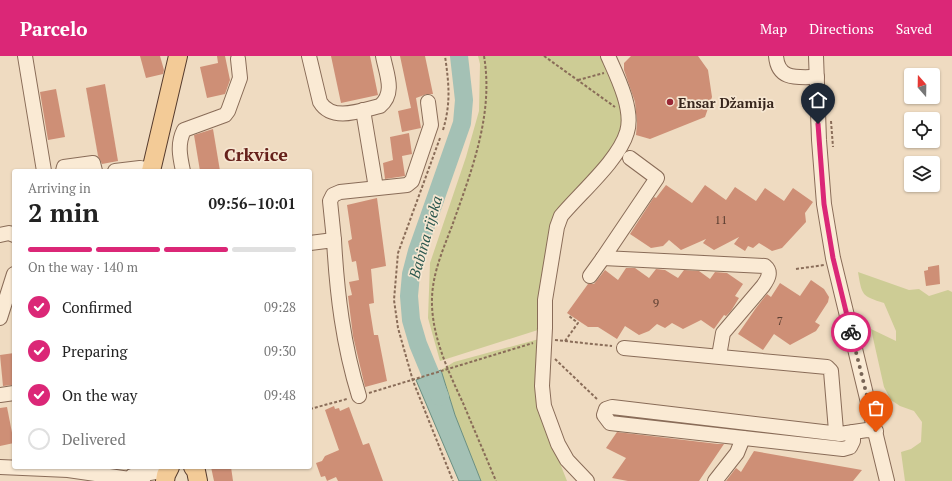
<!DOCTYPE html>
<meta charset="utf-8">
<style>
body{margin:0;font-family:"PT Serif",serif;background:#f6f6f6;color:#222;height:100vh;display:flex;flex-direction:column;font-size:15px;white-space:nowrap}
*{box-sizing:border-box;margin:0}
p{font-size:13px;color:#767676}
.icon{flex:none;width:22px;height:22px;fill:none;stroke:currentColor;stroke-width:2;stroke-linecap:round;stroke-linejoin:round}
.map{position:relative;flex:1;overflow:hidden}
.sheet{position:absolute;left:12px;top:113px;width:300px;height:300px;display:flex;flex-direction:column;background:#fff;border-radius:4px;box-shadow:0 1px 3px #0004}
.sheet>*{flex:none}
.needle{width:26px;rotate:340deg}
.buttons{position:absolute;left:904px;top:12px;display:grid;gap:8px}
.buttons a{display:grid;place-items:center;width:36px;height:36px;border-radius:4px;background:#fff;box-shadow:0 1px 3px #0004;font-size:20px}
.pin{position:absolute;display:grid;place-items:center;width:34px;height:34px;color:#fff;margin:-41px -17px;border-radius:50% 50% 50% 0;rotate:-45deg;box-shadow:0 0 4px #0007}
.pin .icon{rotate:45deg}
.courier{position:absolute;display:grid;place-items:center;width:40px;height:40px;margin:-20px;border:3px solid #db2777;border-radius:50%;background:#fff;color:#222;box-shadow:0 1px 5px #0007}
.overview em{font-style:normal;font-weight:700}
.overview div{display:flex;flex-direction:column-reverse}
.overview{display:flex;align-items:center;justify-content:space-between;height:68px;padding:0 16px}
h1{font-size:26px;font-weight:700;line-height:30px}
.bar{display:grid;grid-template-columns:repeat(4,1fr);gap:6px 4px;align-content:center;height:48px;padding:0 16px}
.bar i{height:5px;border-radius:3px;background:#e0e0e0}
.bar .on{background:#db2777}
.bar p{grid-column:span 4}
ol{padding:0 16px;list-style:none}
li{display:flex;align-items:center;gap:12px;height:44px}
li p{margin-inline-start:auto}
li .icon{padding:4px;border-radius:50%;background:#db2777;color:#fff;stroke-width:4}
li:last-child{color:#767676}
li i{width:22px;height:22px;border:2px solid #e0e0e0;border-radius:50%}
header{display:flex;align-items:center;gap:24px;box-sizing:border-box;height:56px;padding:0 20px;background:#db2777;color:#fff}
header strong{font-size:19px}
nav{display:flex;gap:22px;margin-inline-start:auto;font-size:14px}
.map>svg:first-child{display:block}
</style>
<header>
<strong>Parcelo</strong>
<nav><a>Map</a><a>Directions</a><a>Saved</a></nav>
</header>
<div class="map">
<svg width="952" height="425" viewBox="0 0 952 425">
<rect width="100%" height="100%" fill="#efdbc1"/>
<g fill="#cdcc95">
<path d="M478,0H606L622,53L620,86L557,159L541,273L440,305L428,262L430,207L466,101L479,55L480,8Z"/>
<path d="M858,216L909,234L919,233L929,240L948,234L952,236V425H905L901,396L911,393L921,386L922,366L914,355L900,350L891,344L884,331L871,273L896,285V275L884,247C862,240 862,240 858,216Z"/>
<path d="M539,283L548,377L567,425H481L455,359L441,314L454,306Z"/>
</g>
<path fill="#a4c1b5" stroke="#6a8f81" d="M441,314L455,359L481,425H459L416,324Z"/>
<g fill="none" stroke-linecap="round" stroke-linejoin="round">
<path stroke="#a4c1b5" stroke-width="18" d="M440,341L418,288L411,264L409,240L411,218L417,195L462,67L464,44L459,0"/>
</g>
<g fill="#ce8f76">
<path d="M140,0H160L164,14L163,18L146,22Z"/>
<path d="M217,0H225L230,24L225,38L207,42L200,11L218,7Z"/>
<path d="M331,0H370L378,39L341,47Z"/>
<path d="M400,0H425L433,38H427L416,42L421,72L402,76L398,55L411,52Z"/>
<path d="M631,0H698L708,14L712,41L705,61L650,83L636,79L637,67L635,46L624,14V7Z"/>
<path d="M105,28L118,105L102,108L98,100L86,32Z"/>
<path d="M56,33L65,81L48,84L40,36Z"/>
<path d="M213,73L220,115H200L194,79Z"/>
<path d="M409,77L412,98L402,100L405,120L385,123L383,107L393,104L390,81Z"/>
<path d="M666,129L692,147L705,129L726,144L735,131L756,145L765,132L784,145L793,132L813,146L805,157L806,166L782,192L772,195L759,187L753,192L748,190L745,195L734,188L739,181L714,194L703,187L706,183L681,194L669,184L663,190L651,192L630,178L654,141L656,142Z"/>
<path d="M377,142L386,210L371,213L374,247L369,248L374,279H378L387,325L365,331L353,280L348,240L352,239L349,226L359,224L356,205L352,206L348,185L352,183L347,149Z"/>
<path d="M939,209L940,228L926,230L924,215L928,214V211Z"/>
<path d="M626,212H635L649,222L656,213L665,214L678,222L684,214L699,215L710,223L715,216L727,217L743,228L735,240L739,242L731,255L726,260L724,259L714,273L701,264L683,273L672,267L665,272L657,268L649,275L639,279L625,270L617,283L598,271H588L567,257L588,228H594L605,214L618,224Z"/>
<path d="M811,224L824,233L829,241L828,246L815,266L820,269L816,275L790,289L774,278L763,294L738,278L756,252L767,238L771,241L780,227L800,240Z"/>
<path d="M14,297V329L3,330L0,299Z"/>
<path d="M334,350L335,353L339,352L340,355L349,351L363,389L369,387L383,425H338L336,421L327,425L325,420L321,421L316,407L322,405L325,400L339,394L325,354Z"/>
<path d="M7,351L14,387L0,390V352Z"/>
<path d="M617,376L718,388H724L699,425H628L612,422L626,402L606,392Z"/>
<path d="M754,395L862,414L853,425H726L736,412L741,416Z"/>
<path d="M211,411H231L233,425H214Z"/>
</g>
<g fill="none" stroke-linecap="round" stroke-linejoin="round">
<defs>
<g id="minor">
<path d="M25,0L44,115"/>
<path d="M309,0L320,46C332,66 360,55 380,50C396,37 386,17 383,0"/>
<path d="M776,0C778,25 798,21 817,21"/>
<path d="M816,0L819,84L824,148L833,202L887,425"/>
<path d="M363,54L376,132"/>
<path d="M630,102L657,122L603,202L765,210C772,216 768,223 763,230L723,277L719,300"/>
<path d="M63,115L64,111L93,107L95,115"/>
<path d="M115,115L140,112L151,114"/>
<path d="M183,115C180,101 177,88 184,74L225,59L228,55L240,22L238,3"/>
<path d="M0,179L9,177L14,179"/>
<path d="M334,184L330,145L333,139L340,136L407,129L412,125L431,69L428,46"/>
<path d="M310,187L334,184C337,238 343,288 359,340"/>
<path d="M590,220L603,202"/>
<path d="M0,262L14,218"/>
<path d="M624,292L827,311L831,315L836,375L840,378L867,374L876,375"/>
<path d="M0,339L14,337"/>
<path d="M840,378L612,351L606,353L604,359L610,367L843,393L850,391L853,385V376"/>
<path d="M0,411L68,414L143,425"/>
<path d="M132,420L168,414"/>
<path d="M587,425L567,404L558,388L544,350L542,330L545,272V244L557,171L561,160C580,137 619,104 627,76C634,54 617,20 608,0"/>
<path d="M715,425L737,397L743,382"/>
</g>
<g id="major">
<path d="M151,115L178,0"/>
<path d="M193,411L196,415L198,425"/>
<path d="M165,425L166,419L170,411"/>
</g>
</defs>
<use href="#minor" stroke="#896c58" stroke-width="16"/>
<use href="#major" stroke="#563b2d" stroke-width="20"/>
<g stroke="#896c58" stroke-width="2" stroke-dasharray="3 2" stroke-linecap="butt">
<path d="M484,0C494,59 471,116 452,170C442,196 431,221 432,249C433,283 449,317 463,347C474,373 485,399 496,425"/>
<path d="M544,0L615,51"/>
<path d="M578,24L604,17"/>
<path d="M831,65L833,91"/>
<path d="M443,74C451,47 449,28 445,0"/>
<path d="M440,82L398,197L394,244L398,272L413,325L453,425"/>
<path d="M796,213L824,209"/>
<path d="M555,284L612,290"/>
<path d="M565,285L578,267L569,260"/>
<path d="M555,303L598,344"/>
<path d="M369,337L533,287"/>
<path d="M310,353L347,343"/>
</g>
<use href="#minor" stroke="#faead4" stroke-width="14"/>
<use href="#major" stroke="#f3cb97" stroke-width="18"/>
</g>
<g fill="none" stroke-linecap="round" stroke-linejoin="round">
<path stroke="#786556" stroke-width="4" stroke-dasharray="0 7.2" d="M851,276L876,376"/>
<path stroke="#db2777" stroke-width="5" d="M818,68L824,148L833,202L851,276"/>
</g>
<circle fill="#992736" stroke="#f6e6d1" stroke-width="1.5" cx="670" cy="46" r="4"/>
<g text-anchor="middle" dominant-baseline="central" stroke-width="3.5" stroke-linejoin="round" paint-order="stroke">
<g font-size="12" fill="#5e4033">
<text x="721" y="163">11</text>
<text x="656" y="246">9</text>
<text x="780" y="264">7</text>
</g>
<g font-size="14" font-weight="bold" fill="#38261d" stroke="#f6e6d1" text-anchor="start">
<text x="678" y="46">Ensar Džamija</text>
</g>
<g font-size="15" font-style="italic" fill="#2c584f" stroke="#f6e6d1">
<text transform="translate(425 181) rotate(-74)">Babina rijeka</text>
</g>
<g font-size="18" font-weight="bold" fill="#66211b" stroke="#f6e6d1">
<text x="256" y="98">Crkvice</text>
</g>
</g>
</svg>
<div class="buttons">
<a><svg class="needle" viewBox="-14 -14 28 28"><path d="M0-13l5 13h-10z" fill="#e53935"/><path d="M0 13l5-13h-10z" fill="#767676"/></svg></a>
<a><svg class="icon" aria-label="locate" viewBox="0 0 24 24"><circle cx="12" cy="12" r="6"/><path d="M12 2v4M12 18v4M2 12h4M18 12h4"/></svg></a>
<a><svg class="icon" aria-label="layers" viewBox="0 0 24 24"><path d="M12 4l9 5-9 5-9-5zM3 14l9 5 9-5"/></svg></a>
</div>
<div class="pin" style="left:876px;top:376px;background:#ea580c"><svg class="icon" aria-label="bag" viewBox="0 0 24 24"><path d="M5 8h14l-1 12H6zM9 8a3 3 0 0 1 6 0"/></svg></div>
<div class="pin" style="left:818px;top:68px;background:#1f2937"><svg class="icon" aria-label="home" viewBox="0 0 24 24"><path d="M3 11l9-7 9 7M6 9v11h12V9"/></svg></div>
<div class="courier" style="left:851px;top:276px"><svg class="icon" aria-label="bike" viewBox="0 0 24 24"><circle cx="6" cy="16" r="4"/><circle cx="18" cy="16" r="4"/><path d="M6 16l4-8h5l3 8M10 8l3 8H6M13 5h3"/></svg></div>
<section class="sheet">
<div class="overview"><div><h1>2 min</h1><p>Arriving in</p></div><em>09:56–10:01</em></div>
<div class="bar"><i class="on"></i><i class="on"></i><i class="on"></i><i></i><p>On the way · 140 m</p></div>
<ol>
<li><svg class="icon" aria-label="check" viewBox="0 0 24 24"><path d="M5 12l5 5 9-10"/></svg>Confirmed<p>09:28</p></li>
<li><svg class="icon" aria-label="check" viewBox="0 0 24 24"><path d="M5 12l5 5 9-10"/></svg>Preparing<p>09:30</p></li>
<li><svg class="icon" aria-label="check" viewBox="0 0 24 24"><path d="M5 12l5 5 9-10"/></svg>On the way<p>09:48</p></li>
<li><i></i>Delivered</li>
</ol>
</section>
</div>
